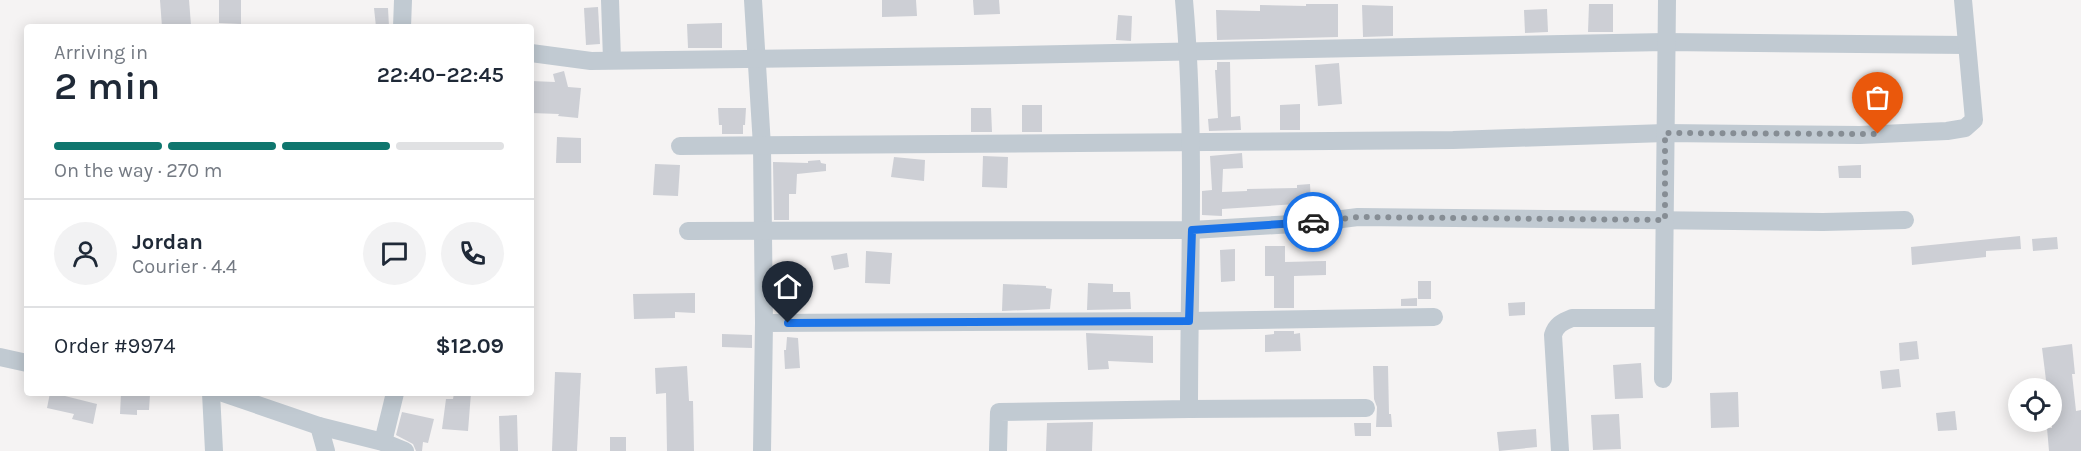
<!DOCTYPE html>
<meta charset="utf-8">
<style>
body{margin:0;font-family:Karla,sans-serif;background:#f2f2f3;color:#1f2937;height:100vh;display:flex;flex-direction:column;font-size:22px;white-space:nowrap}
*{box-sizing:border-box;margin:0}
p{font-size:20px;color:#747a83}
.icon{flex:none;width:33px;height:33px;fill:none;stroke:currentColor;stroke-width:2;stroke-linecap:round;stroke-linejoin:round}
.map{position:relative;flex:1;overflow:hidden}
.drawer{position:absolute;left:24px;top:24px;width:510px;height:372px;display:flex;flex-direction:column;background:#fff;border-radius:6px;box-shadow:0 3px 15px #0003}
.drawer>*{flex:none}
.buttons{position:absolute;left:2008px;top:378px;display:grid;gap:12px}
.buttons a{display:grid;place-items:center;width:54px;height:54px;border-radius:50%;background:#fff;box-shadow:0 3px 15px #0003;font-size:30px}
.pin{position:absolute;display:grid;place-items:center;width:51px;height:51px;color:#fff;margin:-62px -26px;border-radius:50% 50% 50% 0;rotate:-45deg;box-shadow:0 0 6px #0007}
.pin .icon{rotate:45deg}
.courier{position:absolute;display:grid;place-items:center;width:60px;height:60px;margin:-30px;border:4px solid #1a73e8;border-radius:50%;background:#fff;color:#222;box-shadow:0 2px 8px #0007}
.headline em{font-style:normal;font-weight:600}
.headline div{display:flex;flex-direction:column-reverse}
.headline{display:flex;align-items:center;justify-content:space-between;height:102px;padding:0 30px}
h1{font-size:39px;font-weight:600;line-height:45px}
.bar{display:grid;grid-template-columns:repeat(4,1fr);gap:9px 6px;align-content:center;height:72px;padding:0 30px}
.bar i{height:8px;border-radius:4px;background:#e0e1e3}
.bar .on{background:#0f766e}
.bar p{grid-column:span 4}
.line{display:flex;align-items:center;gap:15px;padding:0 30px;border-top:2px solid #e0e1e3}
.line div{flex:1}
.round{display:grid;place-items:center;flex:none;width:63px;height:63px;border-radius:32px;background:#f2f2f3}
.map>svg:first-child{display:block}
</style>
<div class="map">
<svg width="2081" height="451" viewBox="0 0 2081 451">
<rect width="100%" height="100%" fill="#f5f3f3"/>
<g fill="#cdcfd5">
<path d="M160,0H189L191,25L162,27Z"/>
<path d="M219,0H241V24L219,23Z"/>
<path d="M882,0H916L917,16L882,17Z"/>
<path d="M973,0H999L1000,14L974,15Z"/>
<path d="M1306,4H1338V37L1217,40L1216,10L1260,11V5L1306,6Z"/>
<path d="M1589,4H1613V32H1588Z"/>
<path d="M1362,5L1393,6V36L1363,37Z"/>
<path d="M598,7L600,44L586,45L584,8Z"/>
<path d="M374,8H388L389,27H376Z"/>
<path d="M1547,9L1548,32L1525,33L1524,10Z"/>
<path d="M1118,15L1132,16L1131,41L1116,40Z"/>
<path d="M722,23V48H688L687,24Z"/>
<path d="M1217,62H1230L1231,117L1240,116L1241,130L1209,131L1208,119L1218,118L1215,70H1217Z"/>
<path d="M1339,63L1342,104L1318,106L1315,65Z"/>
<path d="M564,71L568,87L581,88L578,118L558,116L559,114L531,113V81L555,82L553,74Z"/>
<path d="M1300,104V130H1280V105Z"/>
<rect x="1022" y="105" width="20" height="27"/>
<path d="M718,108H746L745,125H743V134H722V125H719Z"/>
<path d="M971,108H991L992,132H971Z"/>
<path d="M557,137L581,138V163H556Z"/>
<path d="M1242,153L1243,168L1223,169L1222,192L1247,191V189L1297,188V185L1310,184L1311,203L1222,209V216L1202,215V191L1212,190L1210,156Z"/>
<path d="M983,156L1008,157L1007,188L982,187Z"/>
<path d="M894,157L925,160L924,181L891,177Z"/>
<path d="M820,160L821,163L826,164V171L797,174L796,194H789V220H774L773,162L808,163V161Z"/>
<path d="M655,164L680,165L678,196L653,195Z"/>
<path d="M1861,165V178H1839L1838,166Z"/>
<path d="M1335,231L1334,241L1308,240V234Z"/>
<path d="M2020,236L2021,249L1986,251V257L1912,265L1911,247Z"/>
<path d="M2057,237L2058,249L2033,251L2032,239Z"/>
<path d="M1265,246H1285V262L1326,261V275L1294,276V308H1274V276H1265Z"/>
<path d="M1235,249V281L1221,282L1220,250Z"/>
<path d="M866,251L892,253L890,284L865,283Z"/>
<path d="M847,253L849,267L834,270L831,256Z"/>
<rect x="1418" y="281" width="13" height="18"/>
<path d="M1088,283L1113,284V292H1130L1131,309L1087,310Z"/>
<path d="M1003,284L1046,286V288L1052,289L1050,309L1002,311Z"/>
<path d="M695,293V313L675,312V318L634,319L633,294Z"/>
<path d="M1417,298V306H1401V299Z"/>
<path d="M1525,302V315L1509,316L1508,303Z"/>
<path d="M1274,331H1294V334L1300,333L1301,351L1265,352V335L1274,334Z"/>
<path d="M1086,333L1153,336V363L1108,361L1109,369L1088,370Z"/>
<path d="M722,334L752,335V348L722,347Z"/>
<path d="M787,337L798,338L800,368L785,369L784,350H786Z"/>
<path d="M1917,341L1919,359L1900,361L1899,343Z"/>
<path d="M2072,344L2075,374H2072L2076,411L2081,410V451H2049L2047,428H2052V388H2047L2042,348Z"/>
<path d="M1641,363L1643,398L1615,399L1613,365Z"/>
<path d="M687,366L689,401H693L694,451H667L666,393L656,394L655,368Z"/>
<path d="M1373,366H1388L1389,414H1391L1392,427H1376L1377,407L1374,399Z"/>
<path d="M1899,369L1901,387L1882,389L1880,371Z"/>
<path d="M555,372L581,373L577,451H552Z"/>
<path d="M1738,392L1739,427L1711,428L1710,393Z"/>
<path d="M50,393H61V395L97,404L93,424L72,419L74,414L47,408Z"/>
<path d="M121,393L150,394L149,410H137V415L120,414Z"/>
<path d="M454,393H471L468,431L442,429L446,399H453Z"/>
<path d="M1955,411L1957,430L1938,431L1936,413Z"/>
<path d="M402,412L434,419L428,443L423,442L422,451H416L413,444L396,435Z"/>
<path d="M1619,414L1621,449L1593,450L1591,415Z"/>
<path d="M517,415L518,451H500L499,416Z"/>
<path d="M1093,422L1092,451H1046L1047,423Z"/>
<path d="M1354,423H1371V436H1355Z"/>
<path d="M1536,429L1537,447L1499,451L1497,432Z"/>
<rect x="610" y="437" width="16" height="14"/>
</g>
<g fill="none" stroke-linecap="round" stroke-linejoin="round">
<g stroke="#c1cad2" stroke-width="18">
<path d="M610,0L612,60"/>
<path d="M753,0L762,146L764,323"/>
<path d="M402,27L403,0"/>
<path d="M531,53L591,61L962,56L1665,42L1966,45"/>
<path d="M680,146L1453,140L1665,133L1860,135L1947,131L1965,128L1974,120L1963,0"/>
<path d="M688,231L1192,230L1310,223L1358,217L1823,222L1905,220"/>
<path d="M0,357L27,363"/>
<path d="M1663,379L1667,0"/>
<path d="M211,393L214,451"/>
<path d="M223,393L319,426L383,442L405,451"/>
<path d="M1189,409L1366,408"/>
<path d="M319,426L326,451"/>
<path d="M383,442L395,393"/>
<path d="M762,451L764,323L1189,321L1434,317"/>
<path d="M998,451L999,412L1189,409C1189,273 1196,136 1184,0"/>
<path d="M1560,451L1553,335C1556,325 1562,322 1572,318H1662"/>
</g>
</g>
<g fill="none" stroke-linecap="round" stroke-linejoin="round">
<path stroke="#868d94" stroke-width="6" stroke-dasharray="0 10.8" d="M1313,222L1358,217L1665,220V133L1878,134"/>
<path stroke="#1a73e8" stroke-width="8" d="M788,323L1189,321L1192,230L1313,222"/>
</g>
</svg>
<div class="buttons">
<a><svg class="icon" aria-label="locate" viewBox="0 0 24 24"><circle cx="12" cy="12" r="6"/><path d="M12 2v4M12 18v4M2 12h4M18 12h4"/></svg></a>
</div>
<div class="pin" style="left:1878px;top:134px;background:#ea580c"><svg class="icon" aria-label="bag" viewBox="0 0 24 24"><path d="M5 8h14l-1 12H6zM9 8a3 3 0 0 1 6 0"/></svg></div>
<div class="pin" style="left:788px;top:323px;background:#1f2937"><svg class="icon" aria-label="home" viewBox="0 0 24 24"><path d="M3 11l9-7 9 7M6 9v11h12V9"/></svg></div>
<div class="courier" style="left:1313px;top:222px"><svg class="icon" aria-label="car" viewBox="0 0 24 24"><path d="M5 17H2v-5l4-1 3-4h7l3 4 3 1v5h-3M9 17h6M6 11h13"/><circle cx="7" cy="17" r="2"/><circle cx="17" cy="17" r="2"/></svg></div>
<section class="drawer">
<div class="headline"><div><h1>2 min</h1><p>Arriving in</p></div><em>22:40–22:45</em></div>
<div class="bar"><i class="on"></i><i class="on"></i><i class="on"></i><i></i><p>On the way · 270 m</p></div>
<div class="line" style="height:108px"><a class="round"><svg class="icon" aria-label="person" viewBox="0 0 24 24"><circle cx="12" cy="8" r="4"/><path d="M4 21q1-7 8-7t8 7"/></svg></a><div><b>Jordan</b><p>Courier · 4.4</p></div><a class="round"><svg class="icon" aria-label="chat" viewBox="0 0 24 24"><path d="M4 5h16v11H9l-5 4z"/></svg></a><a class="round"><svg class="icon" aria-label="phone" viewBox="0 0 24 24"><path d="M5 4h4l2 5-3 2q2 4 5 5l2-3 5 2v4C11 20 4 13 5 4z"/></svg></a></div>
<div class="line" style="height:78px"><div>Order #9974</div><b>$12.09</b></div>
</section>
</div>
